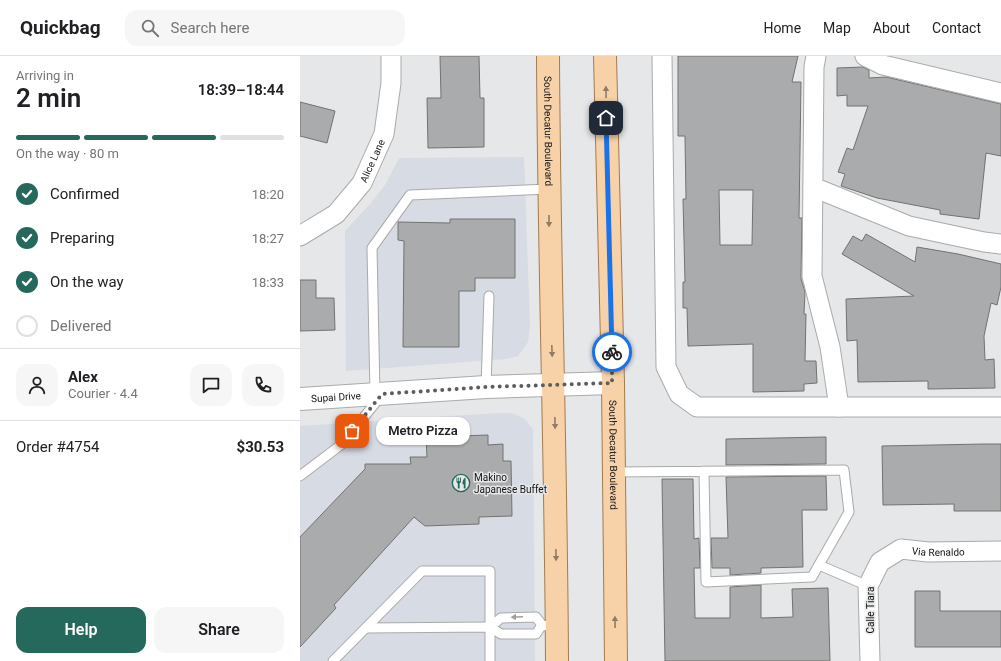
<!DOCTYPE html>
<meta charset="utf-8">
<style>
body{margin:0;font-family:Roboto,sans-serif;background:#f6f6f6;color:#202124;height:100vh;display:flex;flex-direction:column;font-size:15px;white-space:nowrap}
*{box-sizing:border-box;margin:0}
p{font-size:13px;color:#757577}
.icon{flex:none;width:22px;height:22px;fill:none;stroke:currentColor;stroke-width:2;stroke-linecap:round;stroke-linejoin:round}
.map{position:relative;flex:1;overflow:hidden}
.drawer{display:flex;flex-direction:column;background:#fff;width:300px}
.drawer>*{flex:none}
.pin{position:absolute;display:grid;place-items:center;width:34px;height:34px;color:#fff;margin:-17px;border-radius:8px;box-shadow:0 2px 6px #0006}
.courier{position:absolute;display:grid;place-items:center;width:40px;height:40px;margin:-20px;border:3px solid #1a73e8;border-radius:50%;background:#fff;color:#222;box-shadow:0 1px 5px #0007}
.bubble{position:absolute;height:28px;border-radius:12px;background:#fff;box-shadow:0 1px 3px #0004;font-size:13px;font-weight:600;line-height:28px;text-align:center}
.summary em{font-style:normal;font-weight:600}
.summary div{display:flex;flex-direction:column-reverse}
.summary{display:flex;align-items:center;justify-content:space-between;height:68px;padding:0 16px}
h1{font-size:26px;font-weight:600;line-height:30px}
.bar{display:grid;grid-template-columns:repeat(4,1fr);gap:6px 4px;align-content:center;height:48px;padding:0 16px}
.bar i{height:5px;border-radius:3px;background:#e0e0e0}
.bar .active{background:#25695c}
.bar p{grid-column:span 4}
.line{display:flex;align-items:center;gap:10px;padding:0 16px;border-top:1px solid #e0e0e0}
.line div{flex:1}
.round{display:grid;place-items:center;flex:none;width:42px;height:42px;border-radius:12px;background:#f6f6f6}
ol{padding:0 16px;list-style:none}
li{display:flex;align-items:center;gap:12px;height:44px}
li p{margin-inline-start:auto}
li .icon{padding:4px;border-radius:50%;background:#25695c;color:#fff;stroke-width:4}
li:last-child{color:#757577}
li i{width:22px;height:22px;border:2px solid #e0e0e0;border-radius:50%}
.button{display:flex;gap:8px;margin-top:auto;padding:8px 16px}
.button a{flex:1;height:46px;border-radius:12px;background:#25695c;color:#fff;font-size:16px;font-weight:600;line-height:46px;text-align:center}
.button a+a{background:#f6f6f6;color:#202124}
header{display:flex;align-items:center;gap:24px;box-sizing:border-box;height:56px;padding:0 20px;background:#fff;border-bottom:1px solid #e0e0e0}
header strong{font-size:19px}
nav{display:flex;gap:22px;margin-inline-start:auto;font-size:14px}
.search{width:280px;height:36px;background:#f6f6f6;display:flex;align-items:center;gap:10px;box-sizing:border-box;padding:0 14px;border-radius:12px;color:#757577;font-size:15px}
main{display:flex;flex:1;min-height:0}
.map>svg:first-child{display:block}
</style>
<header>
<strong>Quickbag</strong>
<div class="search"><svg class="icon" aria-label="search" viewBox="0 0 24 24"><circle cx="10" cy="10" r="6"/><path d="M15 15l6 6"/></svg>Search here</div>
<nav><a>Home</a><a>Map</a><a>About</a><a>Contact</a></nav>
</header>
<main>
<section class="drawer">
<div class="summary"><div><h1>2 min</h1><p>Arriving in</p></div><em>18:39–18:44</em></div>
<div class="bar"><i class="active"></i><i class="active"></i><i class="active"></i><i></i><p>On the way · 80 m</p></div>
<ol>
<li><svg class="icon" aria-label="check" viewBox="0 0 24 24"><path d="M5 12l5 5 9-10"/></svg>Confirmed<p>18:20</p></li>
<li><svg class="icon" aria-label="check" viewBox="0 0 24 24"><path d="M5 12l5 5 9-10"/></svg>Preparing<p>18:27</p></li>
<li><svg class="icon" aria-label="check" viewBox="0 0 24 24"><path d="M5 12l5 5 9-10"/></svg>On the way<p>18:33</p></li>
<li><i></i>Delivered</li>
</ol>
<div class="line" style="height:72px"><a class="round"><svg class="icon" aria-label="person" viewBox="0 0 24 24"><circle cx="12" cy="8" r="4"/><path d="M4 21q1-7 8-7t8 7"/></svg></a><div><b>Alex</b><p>Courier · 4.4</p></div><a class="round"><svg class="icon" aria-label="chat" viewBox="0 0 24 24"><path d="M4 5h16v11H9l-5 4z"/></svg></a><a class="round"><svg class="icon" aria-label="phone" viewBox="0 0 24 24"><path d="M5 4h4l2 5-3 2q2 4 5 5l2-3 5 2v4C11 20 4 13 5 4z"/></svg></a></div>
<div class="line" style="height:52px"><div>Order #4754</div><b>$30.53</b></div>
<div class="button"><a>Help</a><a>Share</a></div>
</section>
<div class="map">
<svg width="701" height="605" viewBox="0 0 701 605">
<rect width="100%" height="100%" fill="#e6e7e8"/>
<g fill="#d7dbe3">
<path d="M224,101L230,270L228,286L218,300L206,303L46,315L45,175L70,148L85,129L99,102Z"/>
<path d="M198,357H211L224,362L233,373L235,605H0V370Z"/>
</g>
<g fill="#aaabac" stroke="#727273" fill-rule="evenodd">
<path d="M140,0H179L180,42H184V91L128,92L127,42H141Z"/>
<path d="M378,0H498L492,26H501L499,162H502L501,223L505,236L504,258H506L505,305H516L517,327L504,328V335L453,336V288L388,290L387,252H383V226H385L383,143H386L385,80H378ZM419,134H453L452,189H420Z"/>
<path d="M563,11L569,14V22L586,21L701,48V100L686,97L679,163L640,158V154L577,142L541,130L545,118L538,116L547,92L553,94L568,50H547V39L537,40V12Z"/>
<path d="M0,46L35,55L27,87L0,80Z"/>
<path d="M150,163H215V222H175V235H159V291H103L104,185L98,184V166L150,167Z"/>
<path d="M566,178L615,206L617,191L658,198L701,208V231L697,249L691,247L684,280L685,304L694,303L695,332L628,333V325L558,326L557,284L547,285L546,243L614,240L542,198L553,180L562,185Z"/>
<path d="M0,224H16V242H34L35,274L0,275Z"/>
<path d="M188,379V389L203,388V405H211L212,460L179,461V468L125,470L114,461L34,549L36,552L0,591V481L65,413V408H111L110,401H127L126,381Z"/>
<path d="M526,381V408L426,409V383Z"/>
<path d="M684,388H701V455H654V448L583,449L582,390Z"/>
<path d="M526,420L527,454H502L503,511L461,512V517L430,519V512H412L411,482H428L426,421Z"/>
<path d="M362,423H393L394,483L399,482L400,512H394L395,562H430V531L461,529V562L493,561L492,533L528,532L530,605H365Z"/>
<path d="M615,535H640V555H701V591H615Z"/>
</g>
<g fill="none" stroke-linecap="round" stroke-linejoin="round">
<defs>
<g id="lane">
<path d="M186,331L189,240"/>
<path d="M75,338L72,192L110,139L249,133"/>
<path d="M314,416L544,414L549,456L512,521L406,526L404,415"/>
<path d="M0,420L42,388L81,340"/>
<path d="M519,509L568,530"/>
<path d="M190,571L201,562L236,561L242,569L247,570"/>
<path d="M66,572L190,571L201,578H236L242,569"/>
<path d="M33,605L122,515H190V605"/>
</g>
<g id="street">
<path d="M362,0L366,311L379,338L397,351H701"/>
<path d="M516,0L514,11L512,220L530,291L539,351"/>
<path d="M565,0L583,9L701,37"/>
<path d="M513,131L609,170L684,186L701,188"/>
<path id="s1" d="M0,180L36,158L62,127L84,78L91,27V0"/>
<path id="s2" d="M570,605L568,530L580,506L601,493L628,496L701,495"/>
</g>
<g id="secondary">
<path id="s3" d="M0,343L186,331L313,327"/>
</g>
<g id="primary">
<path id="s4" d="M248,0C249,202 256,403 257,605"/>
<path id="s5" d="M305,0L313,327L316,605"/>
</g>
</defs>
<use href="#lane" stroke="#a9aaab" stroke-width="11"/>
<use href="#street" stroke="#a9aaab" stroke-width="21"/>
<use href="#secondary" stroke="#a9aaab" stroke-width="24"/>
<use href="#primary" stroke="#a37b4f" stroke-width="24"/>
<use href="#lane" stroke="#fff" stroke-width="9"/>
<use href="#street" stroke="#fff" stroke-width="19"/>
<use href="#secondary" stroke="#fff" stroke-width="22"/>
<use href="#primary" stroke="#f7d2a9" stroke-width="22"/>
</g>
<defs><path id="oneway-solid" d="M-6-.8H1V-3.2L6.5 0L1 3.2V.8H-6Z"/></defs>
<g fill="#907c66">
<use href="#oneway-solid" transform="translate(306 36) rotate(-91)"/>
<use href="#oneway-solid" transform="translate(249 165) rotate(90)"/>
<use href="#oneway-solid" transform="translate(252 295) rotate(88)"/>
<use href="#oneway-solid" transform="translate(255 367) rotate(89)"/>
<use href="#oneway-solid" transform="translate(256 499) rotate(89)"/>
<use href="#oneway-solid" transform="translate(315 566) rotate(-91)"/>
</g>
<use fill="#a0a0a1" href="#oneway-solid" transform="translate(217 561) rotate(178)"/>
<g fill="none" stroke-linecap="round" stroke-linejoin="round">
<path stroke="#5c5d5e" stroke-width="4" stroke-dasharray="0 7.2" d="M52,375L82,338L186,331L312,327V296"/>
<path stroke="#1a73e8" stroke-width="5" d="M306,62L312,296"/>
</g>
<defs>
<symbol id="restaurant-ring" viewBox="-11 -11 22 22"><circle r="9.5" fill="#e6e7e8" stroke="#25695c" stroke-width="1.5"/><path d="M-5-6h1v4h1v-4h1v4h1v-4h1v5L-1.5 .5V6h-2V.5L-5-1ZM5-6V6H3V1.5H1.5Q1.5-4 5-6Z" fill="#25695c"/></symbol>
</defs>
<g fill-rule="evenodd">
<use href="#restaurant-ring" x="151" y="417" width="20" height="20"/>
</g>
<g text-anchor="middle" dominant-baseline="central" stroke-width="3" stroke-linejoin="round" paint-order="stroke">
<g font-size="10" fill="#121213" stroke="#e6e7e8">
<text stroke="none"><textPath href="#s4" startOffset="75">South Decatur Boulevard</textPath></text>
<text stroke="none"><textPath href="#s1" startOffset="107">Alice Lane</textPath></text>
<text stroke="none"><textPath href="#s3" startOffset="36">Supai Drive</textPath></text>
<text stroke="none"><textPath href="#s5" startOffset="399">South Decatur Boulevard</textPath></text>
<text stroke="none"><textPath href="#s2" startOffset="164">Via Renaldo</textPath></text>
<text transform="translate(570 554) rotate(-90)">Calle Tiara</text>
</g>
<g font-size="10" fill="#121213" stroke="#e6e7e8" text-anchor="start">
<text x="174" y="421">Makino<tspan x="174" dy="12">Japanese Buffet</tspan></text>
</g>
</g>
</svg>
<div class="pin" style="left:52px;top:375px;background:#ea580c"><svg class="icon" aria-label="bag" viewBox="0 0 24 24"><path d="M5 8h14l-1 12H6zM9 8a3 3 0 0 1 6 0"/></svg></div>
<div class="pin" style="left:306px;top:62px;background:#1f2937"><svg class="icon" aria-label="home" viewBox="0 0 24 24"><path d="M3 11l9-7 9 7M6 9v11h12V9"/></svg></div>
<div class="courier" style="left:312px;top:296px"><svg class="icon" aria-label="bike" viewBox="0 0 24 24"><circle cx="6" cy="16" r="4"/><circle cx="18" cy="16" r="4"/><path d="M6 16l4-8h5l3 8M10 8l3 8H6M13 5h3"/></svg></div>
<div class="bubble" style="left:76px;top:361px;width:94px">Metro Pizza</div>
</div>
</main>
